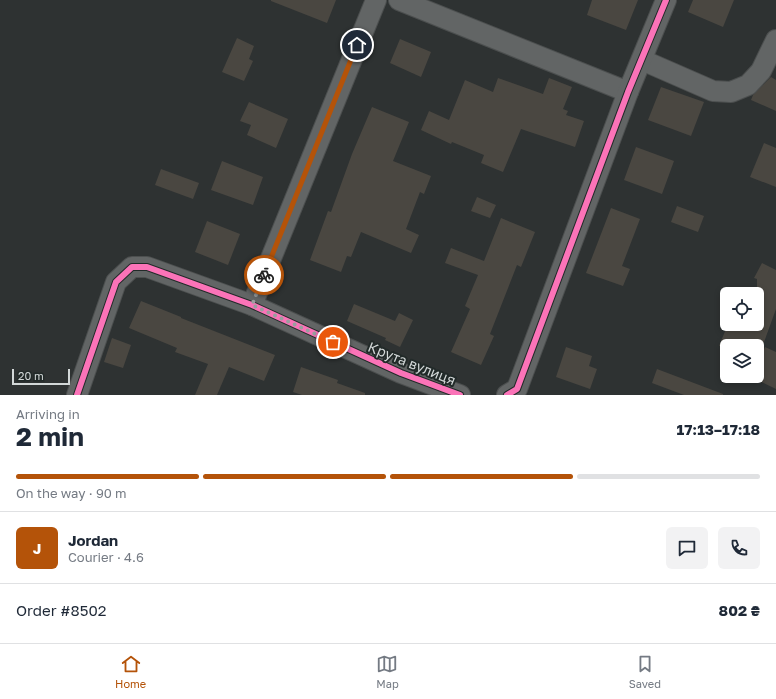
<!DOCTYPE html>
<meta charset="utf-8">
<style>
body{margin:0;font-family:"Golos Text",sans-serif;background:#f2f2f3;color:#1f2937;height:100vh;display:flex;flex-direction:column;font-size:15px;white-space:nowrap}
*{box-sizing:border-box;margin:0}
p{font-size:13px;color:#747a83}
.icon{flex:none;width:22px;height:22px;fill:none;stroke:currentColor;stroke-width:2;stroke-linecap:round;stroke-linejoin:round}
.map{position:relative;height:395px;overflow:hidden}
.panel{display:flex;flex-direction:column;background:#fff;flex:1}
.panel>*{flex:none}
.controls{position:absolute;left:720px;top:287px;display:grid;gap:8px}
.controls a{display:grid;place-items:center;width:44px;height:44px;border-radius:6px;background:#fff;box-shadow:0 2px 6px #0003;font-size:20px}
.scale{position:absolute;left:12px;bottom:10px;width:58px;box-sizing:border-box;padding-left:4px;border:2px solid #d3d8d8;border-top:0;font-size:11px;line-height:14px;white-space:nowrap;color:#d3d8d8;-webkit-text-stroke:3px #222a29;paint-order:stroke}
.pin{position:absolute;display:grid;place-items:center;width:34px;height:34px;color:#fff;margin:-17px;border:2px solid #fff;border-radius:50%;box-shadow:0 1px 4px #0007}
.courier{position:absolute;display:grid;place-items:center;width:40px;height:40px;margin:-20px;border:3px solid #b45309;border-radius:50%;background:#fff;color:#222;box-shadow:0 1px 5px #0007}
.overview em{font-style:normal;font-weight:700}
.overview div{display:flex;flex-direction:column-reverse}
.overview{display:flex;align-items:center;justify-content:space-between;height:68px;padding:0 16px}
h1{font-size:26px;font-weight:700;line-height:30px}
.bar{display:grid;grid-template-columns:repeat(4,1fr);gap:6px 4px;align-content:center;height:48px;padding:0 16px}
.bar i{height:5px;border-radius:3px;background:#e0e1e3}
.bar .selected{background:#b45309}
.bar p{grid-column:span 4}
.line{display:flex;align-items:center;gap:10px;padding:0 16px;border-top:1px solid #e0e1e3}
.line div{flex:1}
.round{display:grid;place-items:center;flex:none;width:42px;height:42px;border-radius:6px;background:#f2f2f3}
.dock{display:flex;justify-content:space-around;align-items:center;height:56px;border-top:1px solid #e0e1e3;background:#fff;font-size:11px;color:#747a83}
.dock a{display:grid;justify-items:center;gap:2px}
.dock .selected{color:#b45309}
.map>svg:first-child{display:block}
</style>
<div class="map">
<svg width="776" height="395" viewBox="0 0 776 395">
<rect width="100%" height="100%" fill="#2e3232"/>
<g fill="#4a4741">
<path d="M271,0H336L327,23L271,1Z"/>
<path d="M592,0H638L626,30L587,15Z"/>
<path d="M693,0H734L723,27L688,12Z"/>
<path d="M237,38L254,46L249,59L253,61L244,81L222,72Z"/>
<path d="M400,39L431,52L421,77L390,63Z"/>
<path d="M771,77L776,80V111L751,100L753,95Z"/>
<path d="M498,78L543,94L549,78L572,87L563,109L568,111L566,115L584,121L575,147L521,129L503,172L481,163L484,155L452,142L451,144L421,130L429,111L449,120L465,80L493,92Z"/>
<path d="M661,87L704,102L691,136L648,120Z"/>
<path d="M249,102L288,119L276,148L247,135L251,125L240,121Z"/>
<path d="M372,107L409,122L393,161L431,176L424,194L420,192L406,229L419,235L411,253L361,232L351,257L347,256L341,272L310,260L328,211L331,212L352,154Z"/>
<path d="M764,143L776,148V187L750,177Z"/>
<path d="M636,147L674,161L662,194L624,180Z"/>
<path d="M222,161L263,177L253,205L211,190Z"/>
<path d="M161,169L199,183L193,199L155,185Z"/>
<path d="M477,197L496,205L490,218L471,211Z"/>
<path d="M677,206L704,216L698,232L671,222Z"/>
<path d="M611,208L640,219L622,266L630,269L623,286L586,273Z"/>
<path d="M501,218L535,232L521,267L517,265L490,334L494,336L481,365L451,352L470,309L465,306L478,275L445,263L451,248L484,261Z"/>
<path d="M207,221L240,234L228,265L195,252Z"/>
<path d="M762,263L776,270V309L759,356H757V346H719L728,324H757V279L754,278Z"/>
<path d="M141,301L181,317V318L275,355L264,381L229,367L217,395H195L208,364L175,352L177,348L129,328Z"/>
<path d="M354,304L395,321L399,313L413,320L400,347L385,340L386,338L347,321Z"/>
<path d="M112,338L131,345L123,368L104,362Z"/>
<path d="M566,347L592,356L589,366L597,369L590,389L556,377Z"/>
<path d="M765,347L776,352V389L757,380V364Z"/>
<path d="M301,367L338,380L337,383L365,393V395H302L293,392Z"/>
<path d="M657,369L723,394V395H684L652,383Z"/>
</g>
<g fill="none" stroke-linecap="round" stroke-linejoin="round">
<defs>
<g id="street">
<path d="M399,0L628,92"/>
<path d="M642,60L713,91L731,92L748,85L761,71L776,40"/>
<path d="M252,305L376,0"/>
<path d="M77,395L116,282L132,267H147L252,305L401,373L460,395"/>
<path d="M507,395L517,389L628,92L666,0"/>
</g>
</defs>
<use href="#street" stroke="#4c4f4f" stroke-width="22"/>
<use href="#street" stroke="#626565" stroke-width="20"/>
<defs>
<g id="cycleway">
<path d="M77,395L116,282L132,267H147L252,305L401,373L460,395"/>
<path d="M507,395L517,389L628,92L666,0"/>
</g>
</defs>
<use href="#cycleway" stroke="#222a29" stroke-width="8"/>
<use href="#cycleway" stroke="#fb73b8" stroke-width="6"/>
</g>
<g fill="none" stroke-linecap="round" stroke-linejoin="round">
<path stroke="#999e9e" stroke-width="4" stroke-dasharray="0 7.2" d="M264,275L252,305L333,342"/>
<path stroke="#b45309" stroke-width="5" d="M264,275L357,45"/>
</g>
<g text-anchor="middle" dominant-baseline="central" stroke-width="4" stroke-linejoin="round" paint-order="stroke">
<g font-size="14" fill="#d3d8d8" stroke="#222a29">
<text transform="translate(412 363) rotate(22)">Крута вулиця</text>
</g>
</g>
</svg>
<div class="controls">
<a><svg class="icon" aria-label="locate" viewBox="0 0 24 24"><circle cx="12" cy="12" r="6"/><path d="M12 2v4M12 18v4M2 12h4M18 12h4"/></svg></a>
<a><svg class="icon" aria-label="layers" viewBox="0 0 24 24"><path d="M12 4l9 5-9 5-9-5zM3 14l9 5 9-5"/></svg></a>
</div>
<div class="scale">20 m</div>
<div class="pin" style="left:333px;top:342px;background:#ea580c"><svg class="icon" aria-label="bag" viewBox="0 0 24 24"><path d="M5 8h14l-1 12H6zM9 8a3 3 0 0 1 6 0"/></svg></div>
<div class="pin" style="left:357px;top:45px;background:#1f2937"><svg class="icon" aria-label="home" viewBox="0 0 24 24"><path d="M3 11l9-7 9 7M6 9v11h12V9"/></svg></div>
<div class="courier" style="left:264px;top:275px"><svg class="icon" aria-label="bike" viewBox="0 0 24 24"><circle cx="6" cy="16" r="4"/><circle cx="18" cy="16" r="4"/><path d="M6 16l4-8h5l3 8M10 8l3 8H6M13 5h3"/></svg></div>
</div>
<section class="panel">
<div class="overview"><div><h1>2 min</h1><p>Arriving in</p></div><em>17:13–17:18</em></div>
<div class="bar"><i class="selected"></i><i class="selected"></i><i class="selected"></i><i></i><p>On the way · 90 m</p></div>
<div class="line" style="height:72px"><b class="round" style="background:#b45309;color:#fff">J</b><div><b>Jordan</b><p>Courier · 4.6</p></div><a class="round"><svg class="icon" aria-label="chat" viewBox="0 0 24 24"><path d="M4 5h16v11H9l-5 4z"/></svg></a><a class="round"><svg class="icon" aria-label="phone" viewBox="0 0 24 24"><path d="M5 4h4l2 5-3 2q2 4 5 5l2-3 5 2v4C11 20 4 13 5 4z"/></svg></a></div>
<div class="line" style="height:52px"><div>Order #8502</div><b>802 ₴</b></div>
</section>
<nav class="dock">
<a class="selected"><svg class="icon" aria-label="home" viewBox="0 0 24 24"><path d="M3 11l9-7 9 7M6 9v11h12V9"/></svg>Home</a>
<a><svg class="icon" aria-label="map" viewBox="0 0 24 24"><path d="M3 6l6-2 6 2 6-2v14l-6 2-6-2-6 2zM9 4v14M15 6v14"/></svg>Map</a>
<a><svg class="icon" aria-label="saved" viewBox="0 0 24 24"><path d="M7 4h10v16l-5-4-5 4z"/></svg>Saved</a>
</nav>
